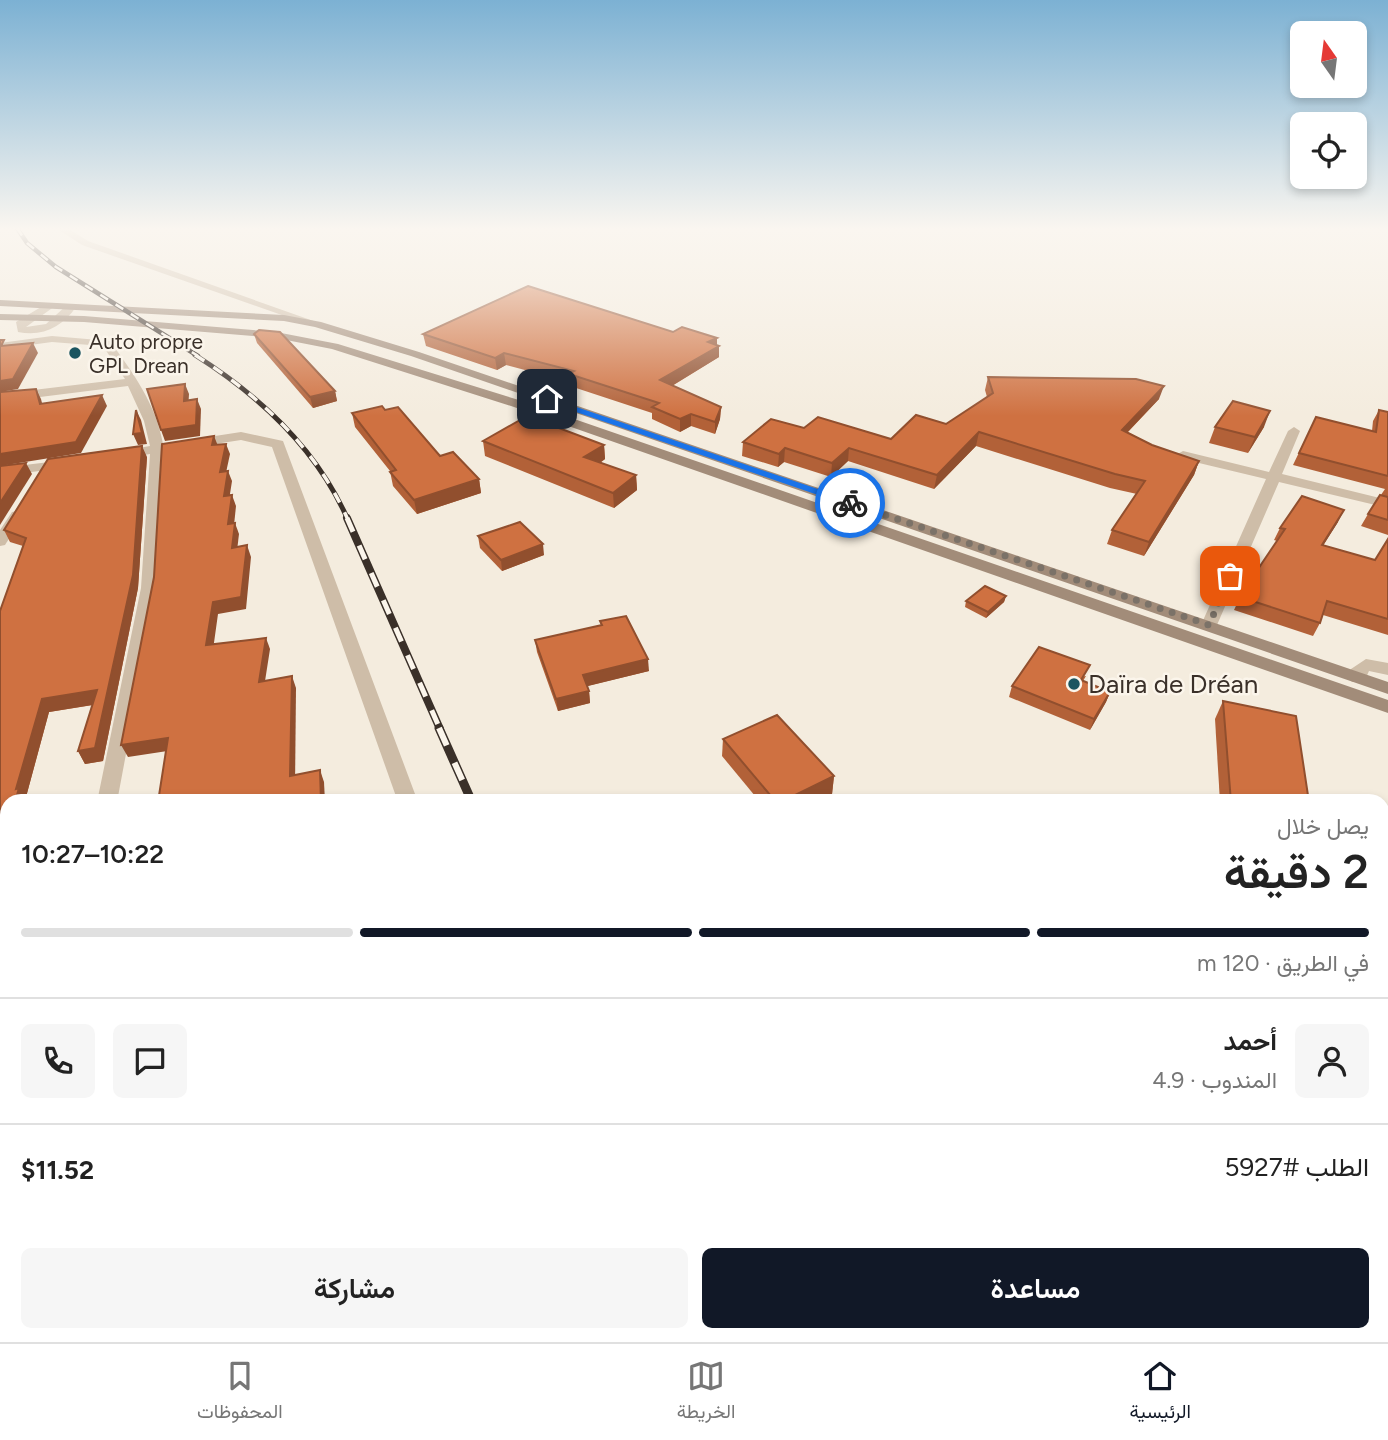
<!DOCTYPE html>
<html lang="ar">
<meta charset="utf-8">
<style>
body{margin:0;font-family:Figtree,Vazirmatn,sans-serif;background:#f6f6f6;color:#222;direction:rtl;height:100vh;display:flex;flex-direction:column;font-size:26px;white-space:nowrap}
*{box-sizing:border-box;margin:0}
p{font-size:23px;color:#767676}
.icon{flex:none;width:38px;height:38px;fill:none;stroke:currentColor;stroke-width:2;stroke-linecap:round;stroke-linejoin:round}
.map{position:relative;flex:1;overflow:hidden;direction:ltr}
.details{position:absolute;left:0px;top:794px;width:1390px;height:548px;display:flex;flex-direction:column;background:#fff;border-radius:21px 21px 0 0;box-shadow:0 4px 10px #0003;direction:rtl}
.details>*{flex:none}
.needle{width:46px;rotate:346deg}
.buttons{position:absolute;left:1290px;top:21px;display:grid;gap:14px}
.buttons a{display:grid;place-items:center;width:77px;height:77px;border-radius:10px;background:#fff;box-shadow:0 4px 10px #0003;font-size:35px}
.pin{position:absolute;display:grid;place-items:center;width:60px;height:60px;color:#fff;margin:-30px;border-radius:14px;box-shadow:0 4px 10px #0006}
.courier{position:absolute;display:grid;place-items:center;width:70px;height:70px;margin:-35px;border:5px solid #1a73e8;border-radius:50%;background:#fff;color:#222;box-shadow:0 2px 9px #0007}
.headline em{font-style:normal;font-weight:600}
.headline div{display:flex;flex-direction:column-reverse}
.headline{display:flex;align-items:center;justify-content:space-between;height:119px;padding:0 21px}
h1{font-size:46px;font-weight:600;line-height:52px}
.bar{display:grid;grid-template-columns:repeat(4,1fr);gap:10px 7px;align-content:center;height:84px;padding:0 21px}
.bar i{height:9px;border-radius:5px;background:#e0e0e0}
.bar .on{background:#111827}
.bar p{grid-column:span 4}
.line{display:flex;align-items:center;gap:18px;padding:0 21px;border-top:2px solid #e0e0e0}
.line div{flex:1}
.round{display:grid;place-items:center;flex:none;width:74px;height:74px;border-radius:10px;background:#f6f6f6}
.cta{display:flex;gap:14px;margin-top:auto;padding:14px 21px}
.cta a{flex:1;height:80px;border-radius:10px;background:#111827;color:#fff;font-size:28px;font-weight:600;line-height:80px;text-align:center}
.cta a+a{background:#f6f6f6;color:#222}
.tabs{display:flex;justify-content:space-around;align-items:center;height:98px;border-top:2px solid #e0e0e0;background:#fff;font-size:19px;color:#767676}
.tabs a{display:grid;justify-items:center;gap:4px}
.tabs .on{color:#111827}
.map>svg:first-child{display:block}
</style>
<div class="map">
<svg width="1388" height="1342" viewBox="0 0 1388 1342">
<rect width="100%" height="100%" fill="#f4ecde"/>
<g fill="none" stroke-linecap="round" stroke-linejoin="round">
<g fill="#cebda8" fill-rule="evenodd">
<path d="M56,228H67L88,241L322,324L313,326L82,245Z"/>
<path d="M46,304L55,306L26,327L46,324L67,305L76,307C62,327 43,337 18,332L16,322Z"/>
<path d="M52,336L110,341C133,373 156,404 163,444L241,432L283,441L418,802H398L272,447L241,440L163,452L157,588L117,802H97L141,588L150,454L121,459L114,455L121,451L150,446L144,421L128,386L0,402V394L125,379L103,346L52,342L0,349V343Z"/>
<path d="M1294,427L1300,431L1282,474L1388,500V508L1279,482L1217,625L1209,630L1203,629L1201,625L1266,479L1178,458L1176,455L1183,451L1269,472L1288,431Z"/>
<path d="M66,460L71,461V467L0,476V468Z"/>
<path d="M17,511L24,515L5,545L0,546V530L12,512Z"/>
<path d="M1366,659L1388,663V675L1369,671L1364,682H1352L1349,678L1351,669Z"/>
<path d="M588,1335H619L621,1342H591Z"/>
</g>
<g fill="#a28c79" fill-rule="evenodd">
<path d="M0,300L284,315L321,322L419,352L1388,682V694L411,356L315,327L284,321L0,306Z"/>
<path d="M0,314L84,316L276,332L338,344L522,401L1388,700V713L514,407L332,349L276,338L84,322L0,320Z"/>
</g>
<defs>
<path id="rail-far4" d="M17,228L27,243L56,267L198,356"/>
<path id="rail-far3" d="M195,355C260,396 317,449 348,520"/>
<path id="rail-far2" d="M347,518L440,729"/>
<path id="rail-far1" d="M439,728L472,802"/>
<g id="rail">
<path d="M706,1335L709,1342"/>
<path d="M796,1335L799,1342"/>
</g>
</defs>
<use href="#rail-far4" stroke="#3a3029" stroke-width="4.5"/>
<use href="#rail-far3" stroke="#3a3029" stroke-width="5"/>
<use href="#rail-far2" stroke="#3a3029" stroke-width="8"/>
<use href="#rail-far1" stroke="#3a3029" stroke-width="9"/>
<use href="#rail" stroke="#3a3029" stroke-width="10"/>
<use href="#rail-far4" stroke="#fbf5eb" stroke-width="2.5" stroke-dasharray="9" stroke-linecap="butt"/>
<use href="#rail-far3" stroke="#fbf5eb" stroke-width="3.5" stroke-dasharray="11" stroke-linecap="butt"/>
<use href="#rail-far2" stroke="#fbf5eb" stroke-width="5" stroke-dasharray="15" stroke-linecap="butt"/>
<use href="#rail-far1" stroke="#fbf5eb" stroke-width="6" stroke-dasharray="19" stroke-linecap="butt"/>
<use href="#rail" stroke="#fbf5eb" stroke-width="8" stroke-dasharray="24" stroke-linecap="butt"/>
</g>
<g fill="#b26138">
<path d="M673,332L717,338V345L719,346V357L672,386L721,407L720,419L715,434L691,426L680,432L652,419V413L570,386V382L506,365L497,370L426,346L423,334Z"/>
<path d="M254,334L335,391L337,401L313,408L257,343Z"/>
<path d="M988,377L1159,399L1128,432L1152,445L1199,461L1194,475L1144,556L1107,544L1112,530L1137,494L1110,488L976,446L934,489L848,461L831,477L784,462L778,467L742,456L743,442L804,428L891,439L946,424L987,397L985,390Z"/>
<path d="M385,410L440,456L479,479L481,493L417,514L393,486L390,471L355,427L352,413Z"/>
<path d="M1379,410L1388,412V535L1361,526L1368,514L1385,489L1293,465L1316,417L1372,431L1373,421Z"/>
<path d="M1215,427H1264L1248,453L1209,443Z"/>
<path d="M483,441L604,445L605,459L600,463L636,475L637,490L614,508L485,456Z"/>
<path d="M147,457L138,588L103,761L85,764L78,751L93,705L49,712L26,797L28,802H7V881L0,906V611L23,546L10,542L4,530Z"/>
<path d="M1338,522L1323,545L1375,560L1388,539V635L1323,615L1320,623L1313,636L1234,610L1251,574L1254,575L1277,541L1274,540L1280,528Z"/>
<path d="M478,536L544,555L502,571L480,548Z"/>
<path d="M1006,596L1004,602L986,618L965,607L966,601Z"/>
<path d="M600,621L649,671L587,686L589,691L590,703L558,711L537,652L535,640L601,626Z"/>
<path d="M1086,676L1083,681L1110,692L1106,702L1090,730L1009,697L1012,686Z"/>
<path d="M1223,701L1309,802H1220L1215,719Z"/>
<path d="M723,739L834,776L832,794L817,802H760L722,756Z"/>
<path d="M1388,1043V1130L1382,1123V1045Z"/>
<path d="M7,1100V1331L0,1326V1131Z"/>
<path d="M1080,1335H1218L1222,1342H1083Z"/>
</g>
<g fill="#914f2e">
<path d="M717,338V347L719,346V357L660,393V380L708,342Z"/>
<path d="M33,343L38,353L18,389L0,392V381Z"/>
<path d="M504,353L506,365L497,370L495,358Z"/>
<path d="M185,384L189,394L188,411L184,401Z"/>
<path d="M1164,386L1159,399L1117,443L1122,430Z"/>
<path d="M36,389L41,399L45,415L40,404Z"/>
<path d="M335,391L337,401L313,408L310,397Z"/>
<path d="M102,395L107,406L81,453L0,466V454Z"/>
<path d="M197,399L201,409L200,436L165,441L161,430Z"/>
<path d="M721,407L720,419L715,434V422Z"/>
<path d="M136,410L141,420L147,444L138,445L133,434Z"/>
<path d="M1270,411L1264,427L1248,453L1255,437Z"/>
<path d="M691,414V426L680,432V419Z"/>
<path d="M979,432L976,446L934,489L937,475Z"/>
<path d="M214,436L218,446L212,445Z"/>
<path d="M226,444L230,454L224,482L220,472Z"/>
<path d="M604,445L605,459L586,472L584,457Z"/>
<path d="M142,446L147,457L138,588L103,761L85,764L78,751L95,748Z"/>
<path d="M785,448L784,462L778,467L779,454Z"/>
<path d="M849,448L848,461L831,477L832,463Z"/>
<path d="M1199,461L1194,475L1144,556L1149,542Z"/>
<path d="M26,463L32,474L0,525V503Z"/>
<path d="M228,471L232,481L228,507L224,496Z"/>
<path d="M636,475L637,490L614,508L613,493Z"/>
<path d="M479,479L481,493L417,514L414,500Z"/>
<path d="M232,495L236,506L233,535L228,524Z"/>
<path d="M1344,510L1338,522L1316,557L1322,545Z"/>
<path d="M235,523L239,534L236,559L232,548Z"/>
<path d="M543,544L544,555L502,571L501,560Z"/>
<path d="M247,545L251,557L246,609L218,614L212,657L206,645L213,602Z"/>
<path d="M1006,596L1004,602L986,618L988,612Z"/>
<path d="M266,638L270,649L263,694L259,682Z"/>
<path d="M648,659L649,671L584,687L583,675Z"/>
<path d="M292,676L296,688L295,788L290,776Z"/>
<path d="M97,690L104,703L49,712L26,797L28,802H15L16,789L42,699Z"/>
<path d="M589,691L590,703L558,711L556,699Z"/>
<path d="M1110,692L1106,702L1090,730L1094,719Z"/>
<path d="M168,738L174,750L128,757L121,745Z"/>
<path d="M320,770L324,782L325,802H321Z"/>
<path d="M834,776L832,794L817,802H781Z"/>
<path d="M7,827V881L0,906V850Z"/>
<path d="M1388,1099V1103L1382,1108V1100Z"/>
<rect x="268" y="1335" width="8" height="7"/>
<rect x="440" y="1335" width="4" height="7"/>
</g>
<g fill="#cf7141" stroke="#914f2e" stroke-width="2">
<path d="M528,286L673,332L682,327L717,338L708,342L719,346L660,380L721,407L715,422L691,414L680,419L652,407L659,403L569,374L574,371L504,353L495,358L423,334Z"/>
<path d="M259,330L280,332L335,391L310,397L254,334Z"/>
<path d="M0,340H4L1,346L33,343L13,379L0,381Z"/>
<path d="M988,377L1136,379L1164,386L1122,430L1152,445L1199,461L1149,542L1112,530L1145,481L1115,474L979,432L937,475L849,448L832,463L785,448L779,454L743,442L771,419L804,428L818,417L891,439L916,415L946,424L993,393Z"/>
<path d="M185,384L184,401L197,399L196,425L161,430L147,389Z"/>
<path d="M36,389L40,404L102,395L76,442L0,454V392Z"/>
<path d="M1233,401L1270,411L1255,437L1215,427Z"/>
<path d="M382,406L385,410L398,407L440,456L453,452L479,479L414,500L390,472L396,470L352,413Z"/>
<path d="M136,410L142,433L133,434Z"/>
<path d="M1379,410L1388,412V476L1299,453L1316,417L1376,432Z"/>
<path d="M527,416L604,445L584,457L636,475L613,493L483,441Z"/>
<path d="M214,436L212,445L226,444L220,472L228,471L224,496L232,495L228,524L235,523L232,548L247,545L241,597L213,602L206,645L266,638L259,682L292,676L290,776L320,770L321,802H158L168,738L121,745L154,577L162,444Z"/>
<path d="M142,446L133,575L95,748L78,751L97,690L42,699L16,789L19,788L15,802H7V827L0,850V611L26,538L4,530L48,459Z"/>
<path d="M26,463L0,503V466Z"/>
<path d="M1380,495L1388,497V520L1368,514Z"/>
<path d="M1302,496L1344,510L1322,545L1375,560L1388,539V619L1327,601L1320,623L1240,597L1251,574L1254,575L1285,529L1280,528Z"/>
<path d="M520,522L543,544L501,560L478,536Z"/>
<path d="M985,586L1006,596L988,612L966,601Z"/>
<path d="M626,616L648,659L583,675L589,691L556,699L535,640L602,625L600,621Z"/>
<path d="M1039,647L1090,665L1081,680L1110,692L1094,719L1012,686Z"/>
<path d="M1223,701L1296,716L1309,802H1231Z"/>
<path d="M777,715L834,776L781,802H776L723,739Z"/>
<path d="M1388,1043V1099L1382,1100V1045Z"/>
<path d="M7,1100V1324H0V1131Z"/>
<path d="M12,1335H268V1342H0V1336H11Z"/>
<path d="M344,1335H440V1342H345Z"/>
<path d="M490,1335H559L560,1342H468Z"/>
<path d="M1103,1335H1218L1222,1342H1106Z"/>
</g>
<linearGradient id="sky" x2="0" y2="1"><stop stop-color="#7cb1d3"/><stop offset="0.55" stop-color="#faf6f0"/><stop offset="1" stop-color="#faf6f0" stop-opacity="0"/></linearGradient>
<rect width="1388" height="416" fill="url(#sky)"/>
<path fill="#1a73e8" d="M547,397L853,501L855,503L847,505L544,401Z"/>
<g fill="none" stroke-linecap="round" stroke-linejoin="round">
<path stroke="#7b7268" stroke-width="7" stroke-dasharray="0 12.6" d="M850,503L1209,625L1230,576"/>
</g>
<g fill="#1b5560" stroke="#fbf5eb" stroke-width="2.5">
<circle cx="75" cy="353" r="7"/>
<circle cx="1074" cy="684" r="7"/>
</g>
<g text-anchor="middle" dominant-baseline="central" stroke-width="5" stroke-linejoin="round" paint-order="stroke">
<g font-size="21" fill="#3a3029" stroke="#fbf5eb" text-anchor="start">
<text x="89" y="341">Auto propre<tspan x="89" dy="24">GPL Drean</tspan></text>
</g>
<g font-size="26" fill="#3a3029" stroke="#fbf5eb" text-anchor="start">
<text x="1088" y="684">Daïra de Dréan</text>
</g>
</g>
</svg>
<div class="buttons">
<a><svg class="needle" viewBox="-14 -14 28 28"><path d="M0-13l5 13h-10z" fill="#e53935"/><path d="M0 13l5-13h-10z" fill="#767676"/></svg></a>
<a><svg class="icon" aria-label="locate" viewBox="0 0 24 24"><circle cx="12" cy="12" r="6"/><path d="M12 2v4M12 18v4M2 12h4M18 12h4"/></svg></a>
</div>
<div class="pin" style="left:1230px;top:576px;background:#ea580c"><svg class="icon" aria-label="bag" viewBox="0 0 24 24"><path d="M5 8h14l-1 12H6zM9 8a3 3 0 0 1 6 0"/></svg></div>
<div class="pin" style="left:547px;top:399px;background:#1f2937"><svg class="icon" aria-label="home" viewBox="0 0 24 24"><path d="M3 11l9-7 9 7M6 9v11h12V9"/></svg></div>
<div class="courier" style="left:850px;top:503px"><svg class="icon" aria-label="bike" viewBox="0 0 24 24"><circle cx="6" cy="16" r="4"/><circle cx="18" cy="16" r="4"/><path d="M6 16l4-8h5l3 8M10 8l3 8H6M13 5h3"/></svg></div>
<section class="details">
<div class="headline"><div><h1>2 دقيقة</h1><p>يصل خلال</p></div><em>10:22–10:27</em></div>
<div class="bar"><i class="on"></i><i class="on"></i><i class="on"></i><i></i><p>في الطريق · 120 m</p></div>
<div class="line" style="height:126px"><a class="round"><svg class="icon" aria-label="person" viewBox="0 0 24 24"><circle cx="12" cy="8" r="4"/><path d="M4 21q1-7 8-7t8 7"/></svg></a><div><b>أحمد</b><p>المندوب · 4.9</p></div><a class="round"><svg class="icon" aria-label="chat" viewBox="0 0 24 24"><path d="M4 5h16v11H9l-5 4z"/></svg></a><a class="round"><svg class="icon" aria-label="phone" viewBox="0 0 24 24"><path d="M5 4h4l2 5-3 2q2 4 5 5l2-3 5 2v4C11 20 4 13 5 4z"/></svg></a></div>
<div class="line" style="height:91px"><div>الطلب #5927</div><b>$11.52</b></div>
<div class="cta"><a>مساعدة</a><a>مشاركة</a></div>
</section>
</div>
<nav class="tabs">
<a class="on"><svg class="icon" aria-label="home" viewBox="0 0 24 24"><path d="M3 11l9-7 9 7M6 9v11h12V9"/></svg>الرئيسية</a>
<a><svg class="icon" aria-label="map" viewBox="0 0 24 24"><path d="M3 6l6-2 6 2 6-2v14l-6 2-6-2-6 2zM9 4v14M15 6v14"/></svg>الخريطة</a>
<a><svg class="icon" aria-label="saved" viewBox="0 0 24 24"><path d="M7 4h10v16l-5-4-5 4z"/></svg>المحفوظات</a>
</nav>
